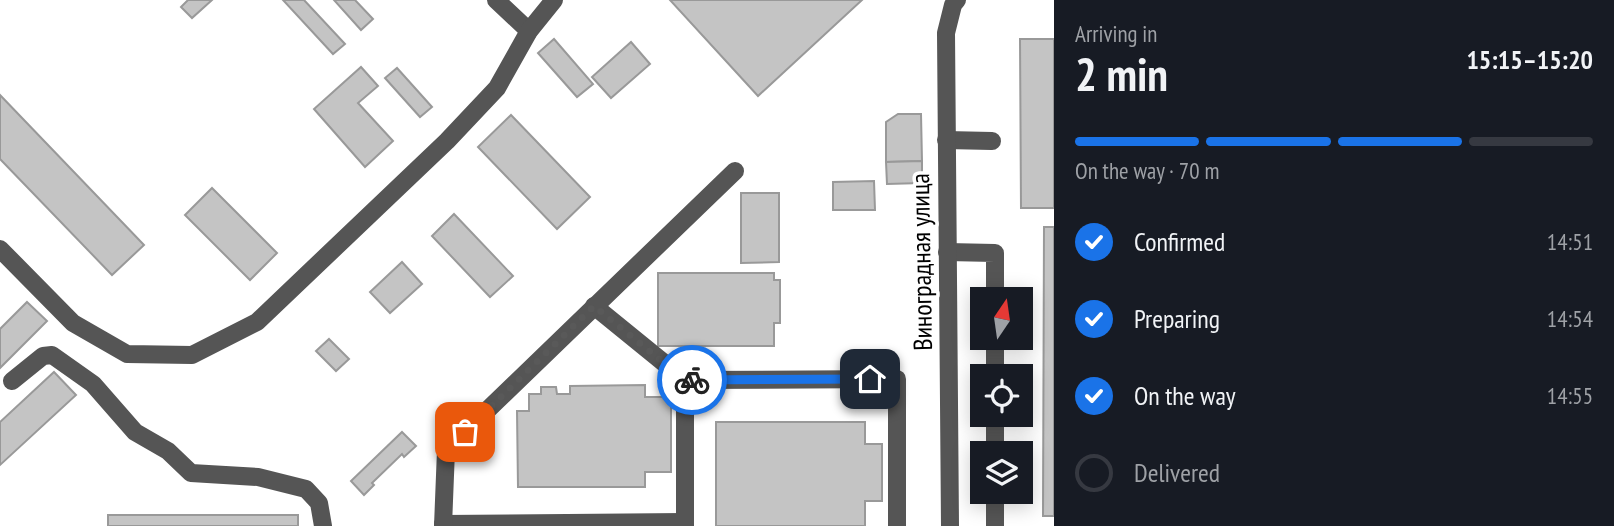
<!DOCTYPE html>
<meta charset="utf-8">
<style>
body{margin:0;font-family:"PT Sans Narrow",sans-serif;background:#242831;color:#f1f3f6;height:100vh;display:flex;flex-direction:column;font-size:26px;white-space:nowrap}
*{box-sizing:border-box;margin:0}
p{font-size:23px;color:#9ea1a6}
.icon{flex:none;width:38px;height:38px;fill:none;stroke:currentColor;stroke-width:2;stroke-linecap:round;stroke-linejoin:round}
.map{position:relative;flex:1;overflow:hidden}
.details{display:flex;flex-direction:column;background:#171b24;width:560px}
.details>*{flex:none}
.needle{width:46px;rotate:13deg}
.tools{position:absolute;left:970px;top:287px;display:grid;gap:14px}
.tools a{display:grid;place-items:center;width:63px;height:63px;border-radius:0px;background:#171b24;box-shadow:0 4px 18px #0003;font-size:35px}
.pin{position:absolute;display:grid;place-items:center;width:60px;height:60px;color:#fff;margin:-30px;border-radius:14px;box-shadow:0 4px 10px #0006}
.courier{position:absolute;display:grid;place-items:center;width:70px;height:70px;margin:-35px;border:5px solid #1a73e8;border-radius:50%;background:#fff;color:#222;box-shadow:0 2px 9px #0007}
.head em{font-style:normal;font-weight:800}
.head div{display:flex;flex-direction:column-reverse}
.head{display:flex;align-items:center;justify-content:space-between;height:119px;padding:0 21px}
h1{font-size:46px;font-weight:800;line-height:52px}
.bar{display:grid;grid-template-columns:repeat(4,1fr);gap:10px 7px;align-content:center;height:84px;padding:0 21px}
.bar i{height:9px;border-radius:5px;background:#363941}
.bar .selected{background:#1a73e8}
.bar p{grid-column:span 4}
ol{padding:0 21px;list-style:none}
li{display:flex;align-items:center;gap:21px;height:77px}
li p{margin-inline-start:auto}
li .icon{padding:7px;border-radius:50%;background:#1a73e8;color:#fff;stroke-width:4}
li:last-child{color:#9ea1a6}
li i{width:38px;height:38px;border:4px solid #363941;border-radius:50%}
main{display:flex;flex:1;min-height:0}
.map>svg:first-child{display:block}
</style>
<main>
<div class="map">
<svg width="1054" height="526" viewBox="0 0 1054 526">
<rect width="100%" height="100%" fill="#fff"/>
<g fill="#c4c4c4" stroke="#999" stroke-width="2">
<path d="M188,0H212L192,18L181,7Z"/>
<path d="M283,0H304L345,44L333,54Z"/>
<path d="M334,0H355L373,19L361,30Z"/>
<path d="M670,0H862L758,96Z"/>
<path d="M554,39L593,84L577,97L538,53Z"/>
<path d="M1020,39H1054V208H1021Z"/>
<path d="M631,42L650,64L611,98L592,77Z"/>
<path d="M361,67L378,86L358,103L393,141L365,167L314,109Z"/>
<path d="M397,68L432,107L420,117L385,78Z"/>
<path d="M0,95L144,245L112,275L0,159Z"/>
<path d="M898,114H921L922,161L886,162V122Z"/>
<path d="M511,115L590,197L557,229L478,147Z"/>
<path d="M922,161V183L887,184L886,162Z"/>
<path d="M874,181L875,210H833V182Z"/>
<path d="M212,188L277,253L250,280L185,215Z"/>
<path d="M741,193H779V262L741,263Z"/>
<path d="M454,214L513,276L490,297L432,236Z"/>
<path d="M1044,227H1054V516H1043Z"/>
<path d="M402,262L422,284L390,313L370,292Z"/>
<path d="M658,273H774V280H780V323H774V346H658Z"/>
<path d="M27,302L47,321L0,368V329Z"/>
<path d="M329,339L349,359L336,371L316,351Z"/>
<path d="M54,372L76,395L0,465V422Z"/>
<path d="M645,385V397H671V472H645V487H518L517,411H529V394H541V387H556L557,394H570V386Z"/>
<path d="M716,422H865V444H882V501H865V526H716Z"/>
<path d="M402,432L416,446L404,457L402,454L372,483L374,485L364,495L351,481Z"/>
<rect x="108" y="515" width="190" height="11"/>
</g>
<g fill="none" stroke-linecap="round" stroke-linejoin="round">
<g stroke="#555" stroke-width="18">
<path d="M496,0L529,31"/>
<path d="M946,140L992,141"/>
<path d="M0,249L73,323L127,354L192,355L257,322L447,141L497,88L529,31L554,0"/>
<path d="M947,252L995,253V299"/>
<path d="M594,306L685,380"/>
<path d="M995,376V338"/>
<path d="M12,381L43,356L52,355L93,384L135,432L168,451L191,473L258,477L306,489L319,503L323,526"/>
<path d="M995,453V415"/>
<path d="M443,524L685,522"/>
<path d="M443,526L446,450L735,171"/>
<path d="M685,526V380L897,379V526"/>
<path d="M950,526L946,33L953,5L957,0"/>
<path d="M995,526V492"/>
</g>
</g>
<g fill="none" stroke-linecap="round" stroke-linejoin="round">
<path stroke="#595959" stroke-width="7" stroke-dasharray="0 12.6" d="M465,432L594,306L685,380H692"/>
<path stroke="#1a73e8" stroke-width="9" d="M692,380L870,379"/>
</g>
<g text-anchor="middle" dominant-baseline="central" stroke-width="7" stroke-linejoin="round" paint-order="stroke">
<g font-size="26" fill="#000" stroke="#fff">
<text transform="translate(921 262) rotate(-91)">Виноградная улица</text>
</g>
</g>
</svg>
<div class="tools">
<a><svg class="needle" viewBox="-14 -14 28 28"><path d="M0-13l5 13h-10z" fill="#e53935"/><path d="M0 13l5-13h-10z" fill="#9ea1a6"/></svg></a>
<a><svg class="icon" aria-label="locate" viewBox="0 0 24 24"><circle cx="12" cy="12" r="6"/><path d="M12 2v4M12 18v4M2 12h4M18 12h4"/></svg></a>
<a><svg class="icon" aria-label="layers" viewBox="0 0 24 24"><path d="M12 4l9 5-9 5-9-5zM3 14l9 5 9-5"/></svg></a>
</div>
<div class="pin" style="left:465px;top:432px;background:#ea580c"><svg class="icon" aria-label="bag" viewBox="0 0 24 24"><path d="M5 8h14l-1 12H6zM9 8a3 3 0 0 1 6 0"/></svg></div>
<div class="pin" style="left:870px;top:379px;background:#1f2937"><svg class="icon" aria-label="home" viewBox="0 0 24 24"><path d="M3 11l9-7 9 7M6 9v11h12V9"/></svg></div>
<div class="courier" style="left:692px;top:380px"><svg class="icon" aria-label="bike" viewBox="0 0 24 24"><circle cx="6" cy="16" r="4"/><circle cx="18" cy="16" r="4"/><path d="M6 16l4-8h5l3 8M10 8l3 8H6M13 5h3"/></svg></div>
</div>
<section class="details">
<div class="head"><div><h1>2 min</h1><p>Arriving in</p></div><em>15:15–15:20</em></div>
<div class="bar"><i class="selected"></i><i class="selected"></i><i class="selected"></i><i></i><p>On the way · 70 m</p></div>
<ol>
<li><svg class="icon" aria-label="check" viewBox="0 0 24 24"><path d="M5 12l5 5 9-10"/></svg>Confirmed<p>14:51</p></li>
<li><svg class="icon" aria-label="check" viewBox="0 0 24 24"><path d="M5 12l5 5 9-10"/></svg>Preparing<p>14:54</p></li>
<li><svg class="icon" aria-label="check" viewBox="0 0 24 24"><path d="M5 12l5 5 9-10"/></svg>On the way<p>14:55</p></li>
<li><i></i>Delivered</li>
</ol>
</section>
</main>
